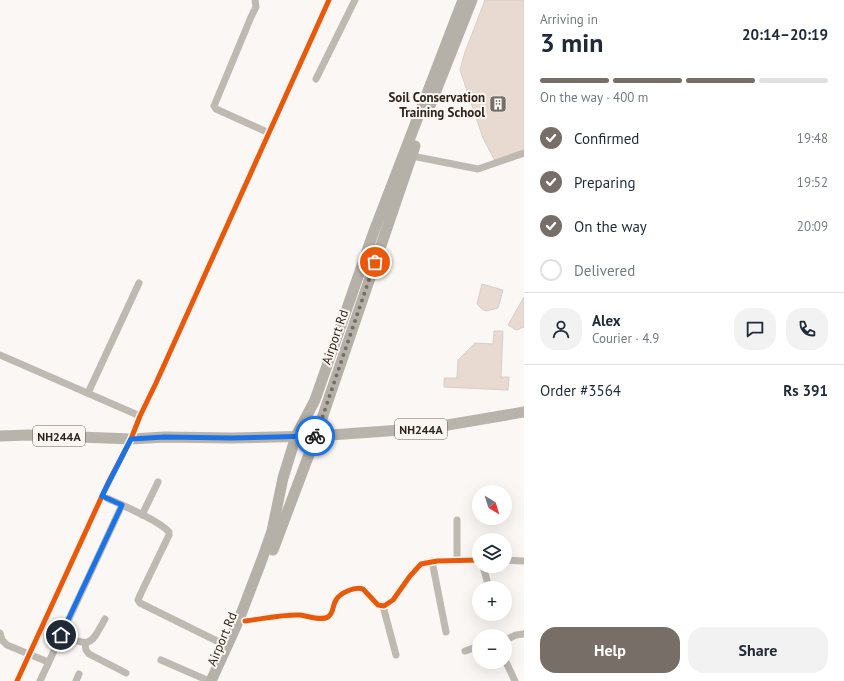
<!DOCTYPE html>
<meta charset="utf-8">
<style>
body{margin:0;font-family:"PT Sans",sans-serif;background:#f2f2f3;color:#1f2937;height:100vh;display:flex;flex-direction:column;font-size:15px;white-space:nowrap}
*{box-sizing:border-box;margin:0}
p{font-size:13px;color:#747a83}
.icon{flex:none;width:22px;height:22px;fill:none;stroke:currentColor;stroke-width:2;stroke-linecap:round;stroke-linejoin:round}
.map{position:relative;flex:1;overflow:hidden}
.details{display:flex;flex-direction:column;background:#fff;width:320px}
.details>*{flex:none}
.needle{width:26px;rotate:142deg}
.fabs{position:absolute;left:472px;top:485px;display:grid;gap:8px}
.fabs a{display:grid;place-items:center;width:40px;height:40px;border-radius:50%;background:#fff;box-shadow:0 4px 16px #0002;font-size:20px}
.pin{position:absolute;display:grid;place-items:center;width:34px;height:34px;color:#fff;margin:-17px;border:2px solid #fff;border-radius:50%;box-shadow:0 1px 4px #0007}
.courier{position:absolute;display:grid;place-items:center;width:40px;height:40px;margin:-20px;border:3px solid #1a73e8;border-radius:50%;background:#fff;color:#222;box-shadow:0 1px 5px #0007}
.summary em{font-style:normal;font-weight:800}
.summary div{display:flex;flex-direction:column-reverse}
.summary{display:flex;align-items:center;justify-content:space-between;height:68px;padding:0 16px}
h1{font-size:26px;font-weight:800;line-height:30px}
.bar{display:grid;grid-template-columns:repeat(4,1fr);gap:6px 4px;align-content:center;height:48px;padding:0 16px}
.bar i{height:5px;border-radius:3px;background:#e0e1e3}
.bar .active{background:#776e68}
.bar p{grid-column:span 4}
.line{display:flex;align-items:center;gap:10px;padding:0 16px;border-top:1px solid #e0e1e3}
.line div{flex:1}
.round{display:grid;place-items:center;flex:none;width:42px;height:42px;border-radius:16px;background:#f2f2f3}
ol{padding:0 16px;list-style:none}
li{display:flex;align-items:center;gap:12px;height:44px}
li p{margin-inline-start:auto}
li .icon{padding:4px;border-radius:50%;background:#776e68;color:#fff;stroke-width:4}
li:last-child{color:#747a83}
li i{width:22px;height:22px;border:2px solid #e0e1e3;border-radius:50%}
.cta{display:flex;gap:8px;margin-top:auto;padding:8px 16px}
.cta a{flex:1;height:46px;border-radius:16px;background:#776e68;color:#fff;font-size:16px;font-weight:800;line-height:46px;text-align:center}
.cta a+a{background:#f2f2f3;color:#1f2937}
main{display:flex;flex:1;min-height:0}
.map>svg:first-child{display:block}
</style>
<main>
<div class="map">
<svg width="524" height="681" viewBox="0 0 524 681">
<rect width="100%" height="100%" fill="#faf7f4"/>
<g fill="#e8d9d1" stroke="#d5ceca">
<path d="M485,0H524V153L496,163L483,138L460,70L465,52Z"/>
<path d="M482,284L503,290L498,308L486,311L482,309L477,304Z"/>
<path d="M524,297V327L516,330L508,325Z"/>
<path d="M494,331H503L501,377H509L508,390L444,387V378H457L458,360L475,343L493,344Z"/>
</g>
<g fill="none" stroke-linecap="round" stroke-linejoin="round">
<g stroke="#bebab2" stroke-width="7">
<path d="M255,0L256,7L251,17L214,106L216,109L269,133"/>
<path d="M316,79L355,0"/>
<path d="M412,156L478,169L524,153"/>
<path d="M0,355L140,416"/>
<path d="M88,393L139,283"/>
<path d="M102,496C117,503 159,520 169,532V535L141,593L138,600L140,603L227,646"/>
<path d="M142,515L158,482"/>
<path d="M457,520V561"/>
<path d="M505,560L524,561"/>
<path d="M432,561L446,632"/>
<path d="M483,566L489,588"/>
<path d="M383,606L396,655"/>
<path d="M495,614L496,617"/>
<path d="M245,621C263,619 283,614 300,615C308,616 321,621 328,617C334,613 332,606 336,600C340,593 355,586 363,589L378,605L384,606L393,600L410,576L421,564L437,561L479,560"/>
<path d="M0,633L2,640L7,645L48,662"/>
<path d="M61,635C91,647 90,646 105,619"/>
<path d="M505,640L516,635L524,634"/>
<path d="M85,643L86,650L89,654L126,673"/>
<path d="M465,651L479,646"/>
<path d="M161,660L209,681"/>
<path d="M505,660L515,681"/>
<path d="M17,681L108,483L131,439L140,416L156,383L329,0"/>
<path d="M40,681L122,505"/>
<path d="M76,681L79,674"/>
</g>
<g stroke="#b6b1a8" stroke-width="11">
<path d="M428,111L472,0"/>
<path d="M273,550L316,436L415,146"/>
<path d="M211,681L238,622L261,562L272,531L283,478L296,436L315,400L373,234L463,0"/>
</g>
<path stroke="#b8b4ab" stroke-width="11" d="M0,436L28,435L131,439L165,437L231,438L316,436L430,428L524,412"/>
<defs>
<g id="cycleway">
<path d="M245,621C263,619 283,614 300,615C308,616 321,621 328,617C334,613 332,606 336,600C340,593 355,586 363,589L378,605L384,606L393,600L410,576L421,564L437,561L479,560"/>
<path d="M17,681L108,483L131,439L140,416L156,383L329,0"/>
</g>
</defs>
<use href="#cycleway" stroke="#fcf6f2" stroke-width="8"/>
<use href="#cycleway" stroke="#e8590c" stroke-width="5"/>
</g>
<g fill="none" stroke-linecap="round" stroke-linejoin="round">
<path stroke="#776e68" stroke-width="4" stroke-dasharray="0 7.2" d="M315,436H316L375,262"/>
<path stroke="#1a73e8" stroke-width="5" d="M61,635L122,505L102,496L131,439L165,437L231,438L315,436"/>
</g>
<defs>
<symbol id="building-square" viewBox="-11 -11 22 22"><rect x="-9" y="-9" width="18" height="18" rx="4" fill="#776e68" stroke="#fcf6f2"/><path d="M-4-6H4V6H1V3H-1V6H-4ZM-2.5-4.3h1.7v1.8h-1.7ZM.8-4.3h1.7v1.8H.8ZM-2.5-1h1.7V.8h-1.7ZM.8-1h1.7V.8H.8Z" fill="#fff"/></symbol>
</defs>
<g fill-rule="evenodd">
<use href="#building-square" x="488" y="94" width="20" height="20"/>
</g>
<g text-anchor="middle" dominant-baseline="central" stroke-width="4" stroke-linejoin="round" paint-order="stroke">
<g fill="#fcf6f2" stroke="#6d645d" stroke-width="1">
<rect x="395" y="419" width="52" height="20" rx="3"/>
<rect x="33" y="426" width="52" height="20" rx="3"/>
</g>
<g font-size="12" font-weight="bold" fill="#30251d">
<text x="421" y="429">NH244A</text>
<text x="59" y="436">NH244A</text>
</g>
<g font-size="13" font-weight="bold" fill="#30251d" stroke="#fcf6f2" text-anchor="end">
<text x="485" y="97">Soil Conservation<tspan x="485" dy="15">Training School</tspan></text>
</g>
<g font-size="13" fill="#30251d" stroke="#fcf6f2">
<text transform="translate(335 337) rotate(-71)">Airport Rd</text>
<text transform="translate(222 639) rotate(-67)">Airport Rd</text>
</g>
</g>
</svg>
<div class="fabs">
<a><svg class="needle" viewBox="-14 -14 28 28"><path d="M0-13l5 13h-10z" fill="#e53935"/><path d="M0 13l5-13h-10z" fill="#747a83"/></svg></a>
<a><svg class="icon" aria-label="layers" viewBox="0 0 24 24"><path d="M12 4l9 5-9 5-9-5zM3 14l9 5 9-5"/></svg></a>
<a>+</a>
<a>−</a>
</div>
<div class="pin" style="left:375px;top:262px;background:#ea580c"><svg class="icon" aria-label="bag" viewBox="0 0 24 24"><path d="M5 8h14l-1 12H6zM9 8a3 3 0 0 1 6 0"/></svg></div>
<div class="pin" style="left:61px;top:635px;background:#1f2937"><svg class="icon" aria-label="home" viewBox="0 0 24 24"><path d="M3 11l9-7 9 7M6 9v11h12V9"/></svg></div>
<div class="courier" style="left:315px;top:436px"><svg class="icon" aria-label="bike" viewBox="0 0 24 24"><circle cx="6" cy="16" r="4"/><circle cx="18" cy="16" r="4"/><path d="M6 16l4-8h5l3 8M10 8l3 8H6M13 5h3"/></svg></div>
</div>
<section class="details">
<div class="summary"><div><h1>3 min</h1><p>Arriving in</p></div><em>20:14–20:19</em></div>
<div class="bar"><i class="active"></i><i class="active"></i><i class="active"></i><i></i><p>On the way · 400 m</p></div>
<ol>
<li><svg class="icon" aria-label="check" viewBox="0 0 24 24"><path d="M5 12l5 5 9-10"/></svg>Confirmed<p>19:48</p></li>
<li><svg class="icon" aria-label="check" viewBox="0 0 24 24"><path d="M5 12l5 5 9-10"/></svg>Preparing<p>19:52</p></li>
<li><svg class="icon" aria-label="check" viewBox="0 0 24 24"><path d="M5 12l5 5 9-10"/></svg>On the way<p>20:09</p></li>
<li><i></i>Delivered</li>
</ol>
<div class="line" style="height:72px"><a class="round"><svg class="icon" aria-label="person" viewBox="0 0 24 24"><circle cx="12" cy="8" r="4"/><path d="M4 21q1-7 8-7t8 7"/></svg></a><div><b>Alex</b><p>Courier · 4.9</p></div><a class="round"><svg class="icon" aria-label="chat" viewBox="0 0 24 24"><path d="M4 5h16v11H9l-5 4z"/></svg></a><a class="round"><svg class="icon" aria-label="phone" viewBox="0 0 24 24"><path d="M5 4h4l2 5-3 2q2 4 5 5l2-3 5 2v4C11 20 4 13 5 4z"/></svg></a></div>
<div class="line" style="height:52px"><div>Order #3564</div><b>Rs 391</b></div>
<div class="cta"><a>Help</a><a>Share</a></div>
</section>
</main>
